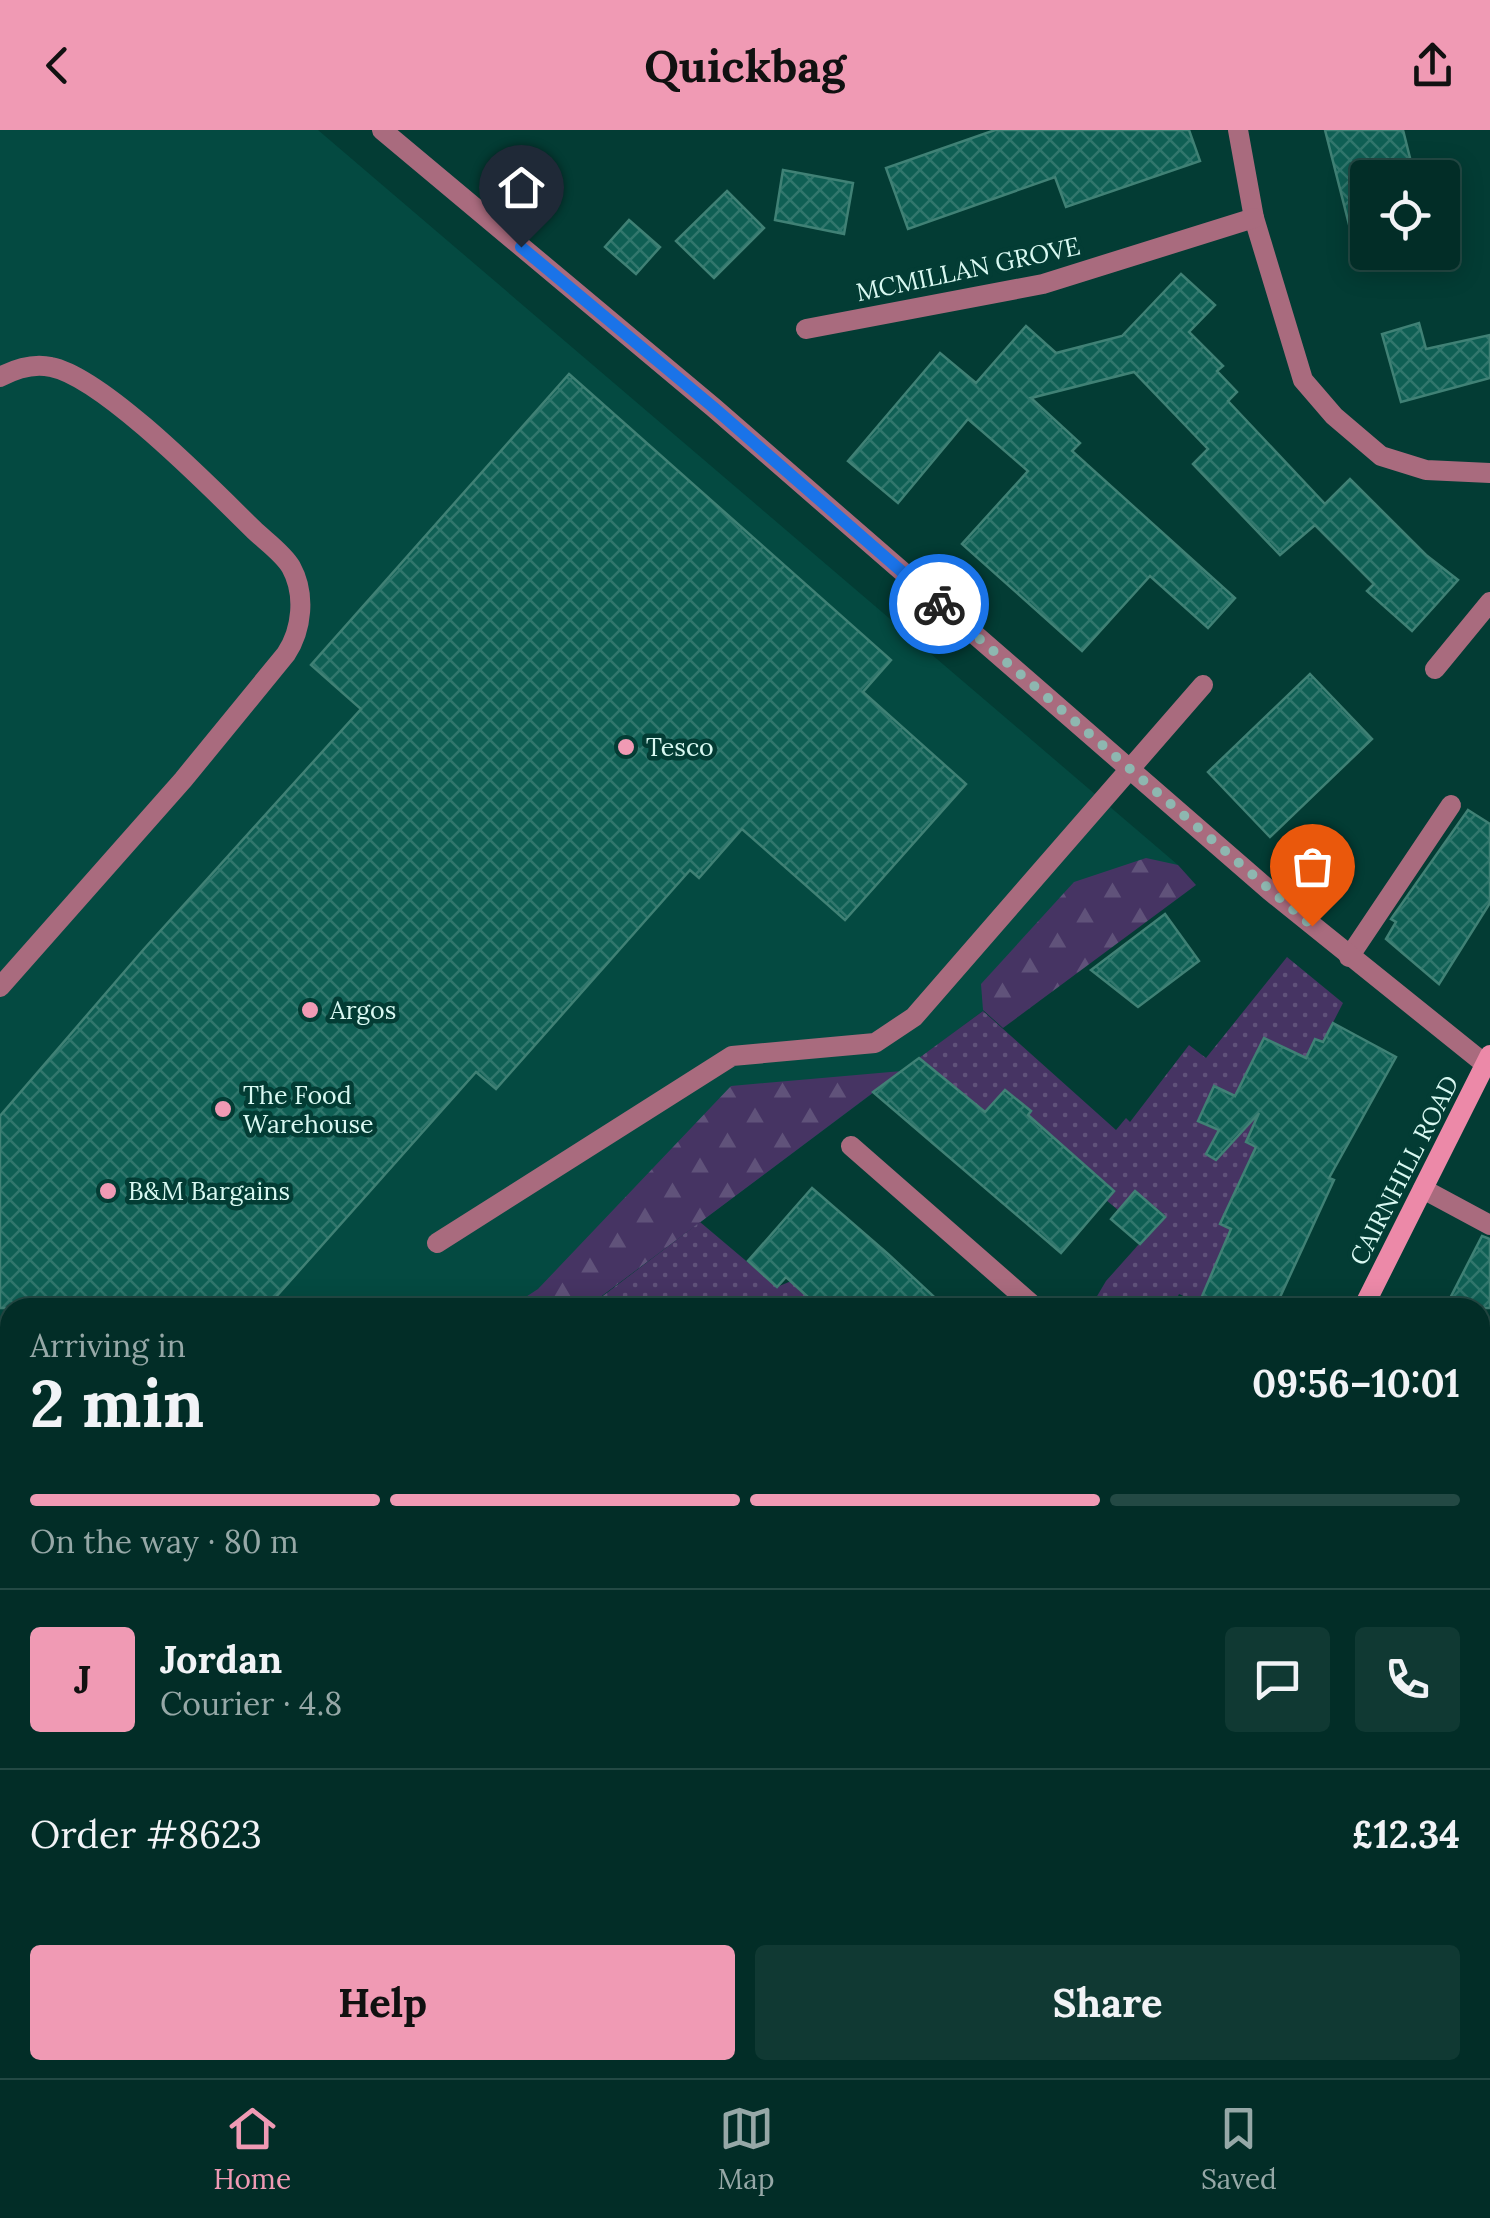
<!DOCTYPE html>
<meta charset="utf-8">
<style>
body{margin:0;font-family:Lora,serif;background:#103933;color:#f1f3f6;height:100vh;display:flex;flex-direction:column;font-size:38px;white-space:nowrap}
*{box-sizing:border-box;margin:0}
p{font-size:32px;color:#96a8a7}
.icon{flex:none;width:55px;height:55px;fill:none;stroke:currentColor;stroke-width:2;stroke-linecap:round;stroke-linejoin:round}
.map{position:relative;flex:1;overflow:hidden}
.drawer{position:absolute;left:0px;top:1168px;width:1490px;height:782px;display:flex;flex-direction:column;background:#022d27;border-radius:30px 30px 0 0;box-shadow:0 5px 25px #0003,0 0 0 2px #234944}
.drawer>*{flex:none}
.fabs{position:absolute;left:1350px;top:30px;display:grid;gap:20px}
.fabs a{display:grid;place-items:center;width:110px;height:110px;border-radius:10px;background:#022d27;box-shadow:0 5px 25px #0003,0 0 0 2px #234944;font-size:50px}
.pin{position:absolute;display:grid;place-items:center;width:85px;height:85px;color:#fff;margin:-102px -42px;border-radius:50% 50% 50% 0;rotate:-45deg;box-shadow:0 0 10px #0007}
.pin .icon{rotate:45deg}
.courier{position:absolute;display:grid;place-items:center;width:100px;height:100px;margin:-50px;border:8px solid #1a73e8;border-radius:50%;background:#fff;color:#222;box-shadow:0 2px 12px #0007}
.overview em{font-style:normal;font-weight:700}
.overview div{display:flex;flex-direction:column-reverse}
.overview{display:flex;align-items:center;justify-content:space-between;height:170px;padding:0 30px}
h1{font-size:65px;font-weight:700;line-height:75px}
.bar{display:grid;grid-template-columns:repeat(4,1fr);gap:15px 10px;align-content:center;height:120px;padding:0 30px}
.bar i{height:12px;border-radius:8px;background:#234944}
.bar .selected{background:#f09ab4}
.bar p{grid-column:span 4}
.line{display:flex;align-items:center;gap:25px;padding:0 30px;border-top:2px solid #234944}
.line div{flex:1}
.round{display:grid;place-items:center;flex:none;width:105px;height:105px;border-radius:10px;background:#103933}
.primary-button{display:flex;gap:20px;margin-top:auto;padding:20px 30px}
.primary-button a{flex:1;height:115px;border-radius:10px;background:#f09ab4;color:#111;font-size:40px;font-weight:700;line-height:115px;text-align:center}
.primary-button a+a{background:#103933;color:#f1f3f6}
header{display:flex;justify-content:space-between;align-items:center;height:130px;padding:0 30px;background:#f09ab4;color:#111;font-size:45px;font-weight:700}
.tab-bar{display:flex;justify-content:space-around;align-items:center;height:140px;border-top:2px solid #234944;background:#022d27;font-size:28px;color:#96a8a7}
.tab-bar a{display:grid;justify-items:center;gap:5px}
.tab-bar .selected{color:#f09ab4}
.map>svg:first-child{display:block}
</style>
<header><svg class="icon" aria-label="back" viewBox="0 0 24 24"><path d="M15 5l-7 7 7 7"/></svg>Quickbag<svg class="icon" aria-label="share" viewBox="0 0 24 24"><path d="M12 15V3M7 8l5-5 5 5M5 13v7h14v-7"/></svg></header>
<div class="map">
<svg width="1490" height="1948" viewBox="0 0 1490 1948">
<defs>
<pattern id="forest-firs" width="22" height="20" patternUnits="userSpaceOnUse" patternTransform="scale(2.5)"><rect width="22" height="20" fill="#463463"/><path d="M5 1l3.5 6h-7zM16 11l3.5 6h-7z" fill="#60527a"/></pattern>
<pattern id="garden-dots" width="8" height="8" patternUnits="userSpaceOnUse" patternTransform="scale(2.5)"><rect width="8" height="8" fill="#463463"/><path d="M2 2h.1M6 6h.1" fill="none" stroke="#60527a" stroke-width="1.8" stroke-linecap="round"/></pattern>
<pattern id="building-cross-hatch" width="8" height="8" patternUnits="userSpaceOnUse" patternTransform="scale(2.5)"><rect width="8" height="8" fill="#0f5f54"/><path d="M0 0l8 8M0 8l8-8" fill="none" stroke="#31776d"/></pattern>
</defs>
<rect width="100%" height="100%" fill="#033c34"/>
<g fill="#044a41">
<path d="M0,0H318L1178,735L587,1177L10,1178V1321L0,1312Z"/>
<path d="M0,1720L10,1735V1940H136L139,1948H0Z"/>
</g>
<path fill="#463463" d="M0,1815L10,1831V1940H74L79,1948H3L0,1944Z"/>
<g fill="url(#forest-firs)">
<path d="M1146,728L1178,735L1196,755L1003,898L983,880L981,854L1074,752Z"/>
<path d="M902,941L587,1177L509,1178L538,1159L731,956Z"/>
<path d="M1480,1302L1490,1307V1554L1480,1573Z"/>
<path d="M0,1313L10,1322V1396L0,1386Z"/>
<path d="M0,1523L10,1534V1616L0,1601Z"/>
<path d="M221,1940H367L374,1948H225Z"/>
</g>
<g fill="url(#garden-dots)">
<path d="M1287,827L1343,873L1323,912L1315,910L1300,939L1295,962L1222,1131L1199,1173L1179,1164L1173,1177H1098L1093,1173L1106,1151L1165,1085L1135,1061L1118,1080L1106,1070L1114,1061L1050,1021L1005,961L985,982L919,928L983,881L1116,1000L1126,988L1130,992L1189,915L1206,928Z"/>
<path d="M700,1092L777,1157L803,1146L820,1177L587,1178Z"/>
</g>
<g fill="url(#building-cross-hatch)" stroke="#408175" stroke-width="2.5">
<path d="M995,0H1189L1200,31L1066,77L1055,47L908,99L886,38Z"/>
<path d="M1325,0H1403L1415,48H1368V116L1355,118Z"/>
<path d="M783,40L853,53L844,104L775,90Z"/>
<path d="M727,61L764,98L714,148L676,111Z"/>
<path d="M629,90L660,117L636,144L605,117Z"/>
<path d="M1181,144L1215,175L1189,202L1223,236L1217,241L1237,262L1228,271L1325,374L1350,349L1426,425L1458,450L1412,501L1367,461L1374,454L1315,395L1280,425L1193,334L1208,319L1134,242L1031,268L1080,313L1072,321L1235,468L1208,498L1150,446L1082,521L962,414L1028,341L968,289L898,373L848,331L940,223L976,253L1026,196L1056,223L1122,206Z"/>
<path d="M1419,193L1426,219L1490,205V248L1401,272L1382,204Z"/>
<path d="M569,244L891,530L863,562L966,654L845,790L742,699L699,748L690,740L496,959L476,942L266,1178H0V986L144,819L361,579L311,535Z"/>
<path d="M1310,544L1372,609L1270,707L1208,642Z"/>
<path d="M1468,680L1490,694V773L1439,854L1386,809L1396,792L1391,789Z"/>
<path d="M1165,784L1199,831L1138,877L1091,840Z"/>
<path d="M1333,893L1396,927L1329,1048L1334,1050L1275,1178H1197L1231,1099L1220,1094L1256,1017L1246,1012L1259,983L1216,1030L1206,1024L1219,1000L1198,991L1214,956L1235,966L1264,908L1306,928L1315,909L1323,912Z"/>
<path d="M919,928L985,982L1005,960L1031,981L1028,985L1114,1061L1061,1123L873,962Z"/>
<path d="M812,1058L888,1124L946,1178H820L786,1147L777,1157L748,1131Z"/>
<path d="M1135,1061L1165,1087L1140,1114L1111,1089Z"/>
<path d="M1482,1106L1490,1109V1178H1445Z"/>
</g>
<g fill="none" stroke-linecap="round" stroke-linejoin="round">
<g stroke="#a96b7e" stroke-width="20">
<path d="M0,247C15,239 33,233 51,237C103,247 212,359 253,399C264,410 283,423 291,437C306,464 302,500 286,524L183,650L0,857"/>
<path d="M1435,539L1490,472"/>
<path d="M1349,827L1451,675"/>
<path d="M437,1113L732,926L875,913L914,887L1203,555"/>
</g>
<g stroke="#a96b7e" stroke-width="20">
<path d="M382,0L713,277L1270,761L1485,934"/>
<path d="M1238,0L1254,88L1303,250L1334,286L1381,326L1426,340L1490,343"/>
<path d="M806,199L1043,154L1254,88"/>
<path d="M851,1016L1036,1178"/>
<path d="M1423,1059L1490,1095"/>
</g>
<g stroke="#ec89a8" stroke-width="20">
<path d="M1363,1178L1490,925"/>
<path d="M1192,1940L1203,1948"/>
<path d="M601,1948L620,1940"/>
</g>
<g stroke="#f1bdcc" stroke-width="25">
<path d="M0,1720L10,1735"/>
<path d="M136,1940L143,1948"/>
</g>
<defs>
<g id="rail">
<path d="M0,1427L10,1439"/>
<path d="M0,1469L10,1480"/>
<path d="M407,1940L414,1948"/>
<path d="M439,1940L446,1948"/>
</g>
</defs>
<use href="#rail" stroke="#b2d6cf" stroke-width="11"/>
<use href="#rail" stroke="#033c34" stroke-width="8" stroke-dasharray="22" stroke-linecap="butt"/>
</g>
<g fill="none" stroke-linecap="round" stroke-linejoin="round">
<path stroke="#8eb7b0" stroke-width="10" stroke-dasharray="0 18" d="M939,474L1312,796"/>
<path stroke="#1a73e8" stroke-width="12" d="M521,117L713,277L939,474"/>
</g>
<g fill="#f09ab4" stroke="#033c34" stroke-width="4">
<circle cx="626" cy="617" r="10"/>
<circle cx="310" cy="880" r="10"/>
<circle cx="223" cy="979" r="10"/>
<circle cx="108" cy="1061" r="10"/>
</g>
<g text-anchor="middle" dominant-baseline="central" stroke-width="9" stroke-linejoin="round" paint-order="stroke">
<g font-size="25" fill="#d9f9f2" stroke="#033c34">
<text transform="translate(968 139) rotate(-12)">MCMILLAN GROVE</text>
<text transform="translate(1404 1040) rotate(-63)">CAIRNHILL ROAD</text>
</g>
<g font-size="25" fill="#d9f9f2" stroke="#033c34" text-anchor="start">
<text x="646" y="617">Tesco</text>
<text x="330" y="880">Argos</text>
<text x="243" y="965">The Food<tspan x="243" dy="29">Warehouse</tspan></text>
<text x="128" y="1061">B&amp;M Bargains</text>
</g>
</g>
</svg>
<div class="fabs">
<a><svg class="icon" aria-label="locate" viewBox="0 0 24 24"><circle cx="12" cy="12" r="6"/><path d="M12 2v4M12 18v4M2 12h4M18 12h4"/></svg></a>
</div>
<div class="pin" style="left:1312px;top:796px;background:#ea580c"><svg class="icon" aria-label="bag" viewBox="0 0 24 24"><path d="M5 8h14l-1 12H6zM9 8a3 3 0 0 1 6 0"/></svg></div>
<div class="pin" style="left:521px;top:117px;background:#1f2937"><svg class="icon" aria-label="home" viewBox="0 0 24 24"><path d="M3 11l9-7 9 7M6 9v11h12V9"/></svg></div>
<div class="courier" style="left:939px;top:474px"><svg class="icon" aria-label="bike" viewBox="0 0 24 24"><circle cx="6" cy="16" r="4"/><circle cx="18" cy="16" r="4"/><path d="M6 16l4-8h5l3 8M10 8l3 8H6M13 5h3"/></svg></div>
<section class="drawer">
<div class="overview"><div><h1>2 min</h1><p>Arriving in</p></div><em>09:56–10:01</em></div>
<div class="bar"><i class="selected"></i><i class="selected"></i><i class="selected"></i><i></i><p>On the way · 80 m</p></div>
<div class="line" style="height:180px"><b class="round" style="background:#f09ab4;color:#111">J</b><div><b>Jordan</b><p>Courier · 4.8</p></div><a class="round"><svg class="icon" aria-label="chat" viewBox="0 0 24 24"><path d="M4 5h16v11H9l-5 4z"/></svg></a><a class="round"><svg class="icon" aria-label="phone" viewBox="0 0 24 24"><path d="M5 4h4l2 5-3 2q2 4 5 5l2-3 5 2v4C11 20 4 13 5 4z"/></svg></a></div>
<div class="line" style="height:130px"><div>Order #8623</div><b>£12.34</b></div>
<div class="primary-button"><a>Help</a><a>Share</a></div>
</section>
</div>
<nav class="tab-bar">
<a class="selected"><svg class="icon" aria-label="home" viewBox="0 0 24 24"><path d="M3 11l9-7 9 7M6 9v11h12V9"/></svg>Home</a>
<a><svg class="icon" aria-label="map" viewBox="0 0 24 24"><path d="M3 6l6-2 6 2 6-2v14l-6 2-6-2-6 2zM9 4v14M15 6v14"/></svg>Map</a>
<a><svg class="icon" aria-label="saved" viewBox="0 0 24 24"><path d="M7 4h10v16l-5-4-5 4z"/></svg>Saved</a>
</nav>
